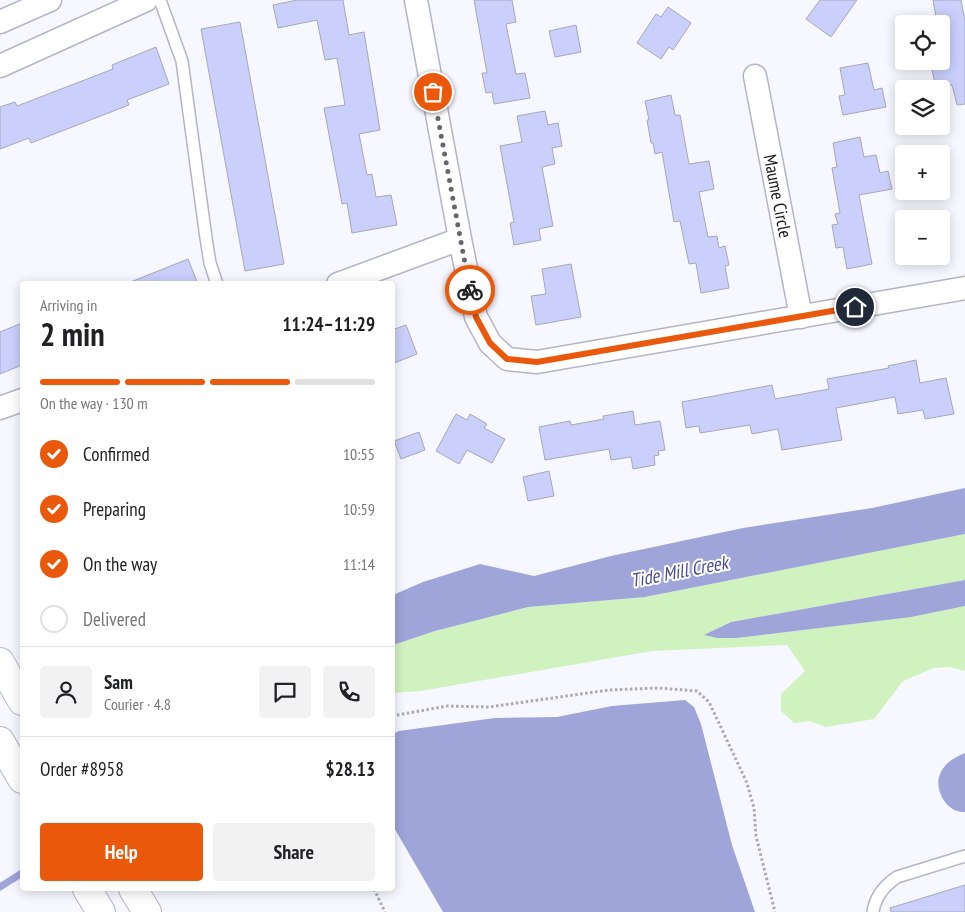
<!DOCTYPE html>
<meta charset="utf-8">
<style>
body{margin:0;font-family:"PT Sans Narrow",sans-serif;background:#f2f2f2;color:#202124;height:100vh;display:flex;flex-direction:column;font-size:19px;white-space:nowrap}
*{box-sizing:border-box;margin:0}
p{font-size:16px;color:#757577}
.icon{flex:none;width:28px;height:28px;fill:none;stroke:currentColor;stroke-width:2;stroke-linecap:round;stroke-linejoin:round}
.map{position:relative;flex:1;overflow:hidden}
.sheet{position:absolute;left:20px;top:281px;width:375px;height:610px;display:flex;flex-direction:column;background:#fff;border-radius:5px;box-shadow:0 2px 12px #0003}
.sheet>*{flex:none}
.buttons{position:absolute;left:895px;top:15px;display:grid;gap:10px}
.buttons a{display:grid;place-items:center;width:55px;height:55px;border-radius:5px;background:#fff;box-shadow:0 2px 12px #0003;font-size:25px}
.pin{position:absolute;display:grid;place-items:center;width:42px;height:42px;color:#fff;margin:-21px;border:2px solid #fff;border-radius:50%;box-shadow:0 1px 5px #0007}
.courier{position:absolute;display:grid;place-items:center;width:50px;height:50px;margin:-25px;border:4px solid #ea580c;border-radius:50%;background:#fff;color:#222;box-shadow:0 1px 6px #0007}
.overview em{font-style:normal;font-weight:600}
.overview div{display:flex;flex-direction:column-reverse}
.overview{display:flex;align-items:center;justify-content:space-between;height:85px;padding:0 20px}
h1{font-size:32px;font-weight:600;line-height:38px}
.bar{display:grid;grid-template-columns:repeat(4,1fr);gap:8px 5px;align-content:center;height:60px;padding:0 20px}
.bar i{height:6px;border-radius:4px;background:#e0e0e0}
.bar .current{background:#ea580c}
.bar p{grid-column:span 4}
.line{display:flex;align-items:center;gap:12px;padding:0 20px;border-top:1px solid #e0e0e0}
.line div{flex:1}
.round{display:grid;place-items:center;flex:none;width:52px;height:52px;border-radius:5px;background:#f2f2f2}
ol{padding:0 20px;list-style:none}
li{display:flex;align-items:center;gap:15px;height:55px}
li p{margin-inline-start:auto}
li .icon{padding:5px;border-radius:50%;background:#ea580c;color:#fff;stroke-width:4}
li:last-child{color:#757577}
li i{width:28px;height:28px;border:2px solid #e0e0e0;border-radius:50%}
.button{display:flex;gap:10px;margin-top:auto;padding:10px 20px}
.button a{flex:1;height:58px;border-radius:5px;background:#ea580c;color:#fff;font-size:20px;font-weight:600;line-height:58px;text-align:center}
.button a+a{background:#f2f2f2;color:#202124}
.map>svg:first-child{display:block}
</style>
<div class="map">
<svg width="965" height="912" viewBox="0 0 965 912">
<rect width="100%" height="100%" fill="#f7f8ff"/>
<path fill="#d0f2be" d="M965,534V580L731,622L705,635L717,638H737L911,617L965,606V671L950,667L934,668L903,681L874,719L826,727L809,721L794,723L781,711V694L805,671L787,645L652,651L421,691L393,693L392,645L435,631L528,607L645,597Z"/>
<g fill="#9fa4d9">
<path d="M965,488V534L645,597L528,607L435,631L393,645V595L423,582L480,564L534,576L611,556L743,528L872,508Z"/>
<path d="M965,580V606L911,617L737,638H717L704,635L731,622Z"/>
<path d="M685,700L694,707L701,724L732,845L755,912H443L393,826V734L399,731L495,718L557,717L612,706Z"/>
<path d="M965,753V812C947,814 932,788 941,772C946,762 955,757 965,753Z"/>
</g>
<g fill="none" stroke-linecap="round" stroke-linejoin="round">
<path stroke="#9fa4d9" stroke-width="7" d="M0,887L22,873"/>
</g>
<g fill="#cacffb" stroke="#a5a8b9">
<path d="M297,0H343L349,35L364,32L380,130L359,134L367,175L372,174L376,197L391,195L397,225L352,233L347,203L342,204L324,108L345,105L337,58L325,60L317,20L278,28L273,5Z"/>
<path d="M474,0H512L516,22L506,24L516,74L525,73L530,98L494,104L492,92L486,93L482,73H487Z"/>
<path d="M820,0H857L831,37L806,19Z"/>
<path d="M933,0H961L965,21V104L957,105L952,85L936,88L930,61H941V58L947,57L941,24L937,23Z"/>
<path d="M668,7L691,23L673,50L669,47L661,59L637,43L656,14L661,17Z"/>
<path d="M240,22L284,264L245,271L201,29Z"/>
<path d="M576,25L581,52L555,57L549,31Z"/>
<path d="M156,47L169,84L127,100L129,105L31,143L29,138L0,149V107L15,102L17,106L113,69L112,65Z"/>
<path d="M868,63L874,90L882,88L886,107L843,115L839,96L845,95L840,68Z"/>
<path d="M671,95L675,115H680L689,164L709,161L714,189L699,192L708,237L717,236L719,248L725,246L729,265L725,266L729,288L701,293L696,263L689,264L680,221L674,222L662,152L655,154L653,143H651L647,120H649L645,101Z"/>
<path d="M545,111L548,125L558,123L562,146L552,148L555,164L542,167L553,226L539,229L541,240L514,245L510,223L514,222L500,146L522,142L517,116Z"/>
<path d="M860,137L864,157L876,155L880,173L888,171L892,189L859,195L872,264L847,269L843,247L836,248L832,225L838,224L835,214L840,213L832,168L837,167L833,143Z"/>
<path d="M188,259L198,284H128V283Z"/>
<path d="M571,264L581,317L536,325L531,296L546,294L542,269Z"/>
<path d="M22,323V365L0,374V332Z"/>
<path d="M406,325L417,354L392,364V330Z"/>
<path d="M916,360L920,383L946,378L954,414L925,419L923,410L898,414L895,397L836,408L842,440L782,450L778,429L752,434L750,425L700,433L699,426L686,428L682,402L772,385L775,399L829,389L827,379L889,368L888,366Z"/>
<path d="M633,411L635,425L660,421L665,450L658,451L659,455L654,456L655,465L633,469L631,457L611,460L609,449L545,460L539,427L570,421L571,425L604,419L603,416Z"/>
<path d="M456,414L467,420L470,414L487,424L484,428L505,439L492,463L467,450L459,464L436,451Z"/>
<path d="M419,432L425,450L401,459L394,441Z"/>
<path d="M549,471L554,496L528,501L523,477Z"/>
<path d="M965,885V912H891L890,908Z"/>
</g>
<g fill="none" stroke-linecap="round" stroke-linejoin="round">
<defs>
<g id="service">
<path d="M160,0L182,61L206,238L210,263L217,284"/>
<path d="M873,912C875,897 884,886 897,877L965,856"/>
</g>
<g id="minor">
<path d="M416,0L460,239L476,317L490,343L507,359L537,362L965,288"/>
<path d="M0,22L50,0"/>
<path d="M0,66L146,0"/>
<path d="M755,76L801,317"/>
<path d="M338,284L460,239"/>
<path d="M0,408L22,400"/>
</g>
<g id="secondary">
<path d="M0,662L22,701"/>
<path d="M0,741L22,779"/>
<path d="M87,889L101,912"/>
<path d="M133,889L147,912"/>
</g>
</defs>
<use href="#service" stroke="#b3b5c6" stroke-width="14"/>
<use href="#minor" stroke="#b3b5c6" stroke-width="25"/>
<use href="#secondary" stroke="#b3b5c6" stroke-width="30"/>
<g stroke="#aaabb2" stroke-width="3" stroke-dasharray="2.5 2.5" stroke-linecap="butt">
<path d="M392,716L447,706L489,707L609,690L658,688L697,691L709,702L747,783L754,808L756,836L775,912"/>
<path d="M374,889L385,912"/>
</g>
<use href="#service" stroke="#fff" stroke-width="11"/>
<use href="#minor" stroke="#fff" stroke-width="22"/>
<use href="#secondary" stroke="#fff" stroke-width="28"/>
</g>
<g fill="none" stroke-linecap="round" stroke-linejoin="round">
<path stroke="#66676e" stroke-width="5" stroke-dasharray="0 9" d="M433,92L470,290"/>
<path stroke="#ea580c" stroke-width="6" d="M470,290L476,317L490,343L507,359L537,362L855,307"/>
</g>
<g text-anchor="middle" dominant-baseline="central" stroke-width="4" stroke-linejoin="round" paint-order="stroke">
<g font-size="18" fill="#181920" stroke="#fff">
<text transform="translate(778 196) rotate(79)">Maume Circle</text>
</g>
<g font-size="19" font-style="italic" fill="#4b4d8f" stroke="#fff">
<text transform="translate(679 571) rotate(-11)">Tide Mill Creek</text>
</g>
</g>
</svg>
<div class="buttons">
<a><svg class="icon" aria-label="locate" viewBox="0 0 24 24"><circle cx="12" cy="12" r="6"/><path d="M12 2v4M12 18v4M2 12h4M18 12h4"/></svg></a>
<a><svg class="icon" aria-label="layers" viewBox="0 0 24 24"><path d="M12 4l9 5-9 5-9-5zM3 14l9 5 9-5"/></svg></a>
<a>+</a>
<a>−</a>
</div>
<div class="pin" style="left:433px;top:92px;background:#ea580c"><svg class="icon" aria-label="bag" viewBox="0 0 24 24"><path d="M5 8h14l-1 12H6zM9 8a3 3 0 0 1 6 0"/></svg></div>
<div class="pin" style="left:855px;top:307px;background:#1f2937"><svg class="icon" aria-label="home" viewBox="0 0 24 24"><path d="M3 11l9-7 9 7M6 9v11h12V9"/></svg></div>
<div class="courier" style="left:470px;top:290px"><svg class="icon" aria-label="bike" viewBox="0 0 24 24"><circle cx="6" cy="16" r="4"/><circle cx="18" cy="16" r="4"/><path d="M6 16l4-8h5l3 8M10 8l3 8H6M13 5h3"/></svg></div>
<section class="sheet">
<div class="overview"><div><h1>2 min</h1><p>Arriving in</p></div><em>11:24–11:29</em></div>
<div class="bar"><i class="current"></i><i class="current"></i><i class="current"></i><i></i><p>On the way · 130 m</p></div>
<ol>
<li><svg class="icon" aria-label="check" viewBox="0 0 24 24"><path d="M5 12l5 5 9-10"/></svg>Confirmed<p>10:55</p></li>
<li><svg class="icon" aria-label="check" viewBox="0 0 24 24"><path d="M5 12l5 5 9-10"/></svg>Preparing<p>10:59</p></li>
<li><svg class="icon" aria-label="check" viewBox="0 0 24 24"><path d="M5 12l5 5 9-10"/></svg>On the way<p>11:14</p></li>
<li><i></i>Delivered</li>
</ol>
<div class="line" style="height:90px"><a class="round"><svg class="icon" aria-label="person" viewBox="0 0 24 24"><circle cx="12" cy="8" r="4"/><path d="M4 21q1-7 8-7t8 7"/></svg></a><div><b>Sam</b><p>Courier · 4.8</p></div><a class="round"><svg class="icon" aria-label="chat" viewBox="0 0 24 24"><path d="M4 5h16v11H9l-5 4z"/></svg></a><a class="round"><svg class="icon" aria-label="phone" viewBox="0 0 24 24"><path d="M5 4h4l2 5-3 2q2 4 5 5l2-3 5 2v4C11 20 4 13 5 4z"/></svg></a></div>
<div class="line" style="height:65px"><div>Order #8958</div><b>$28.13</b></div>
<div class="button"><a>Help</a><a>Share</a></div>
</section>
</div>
